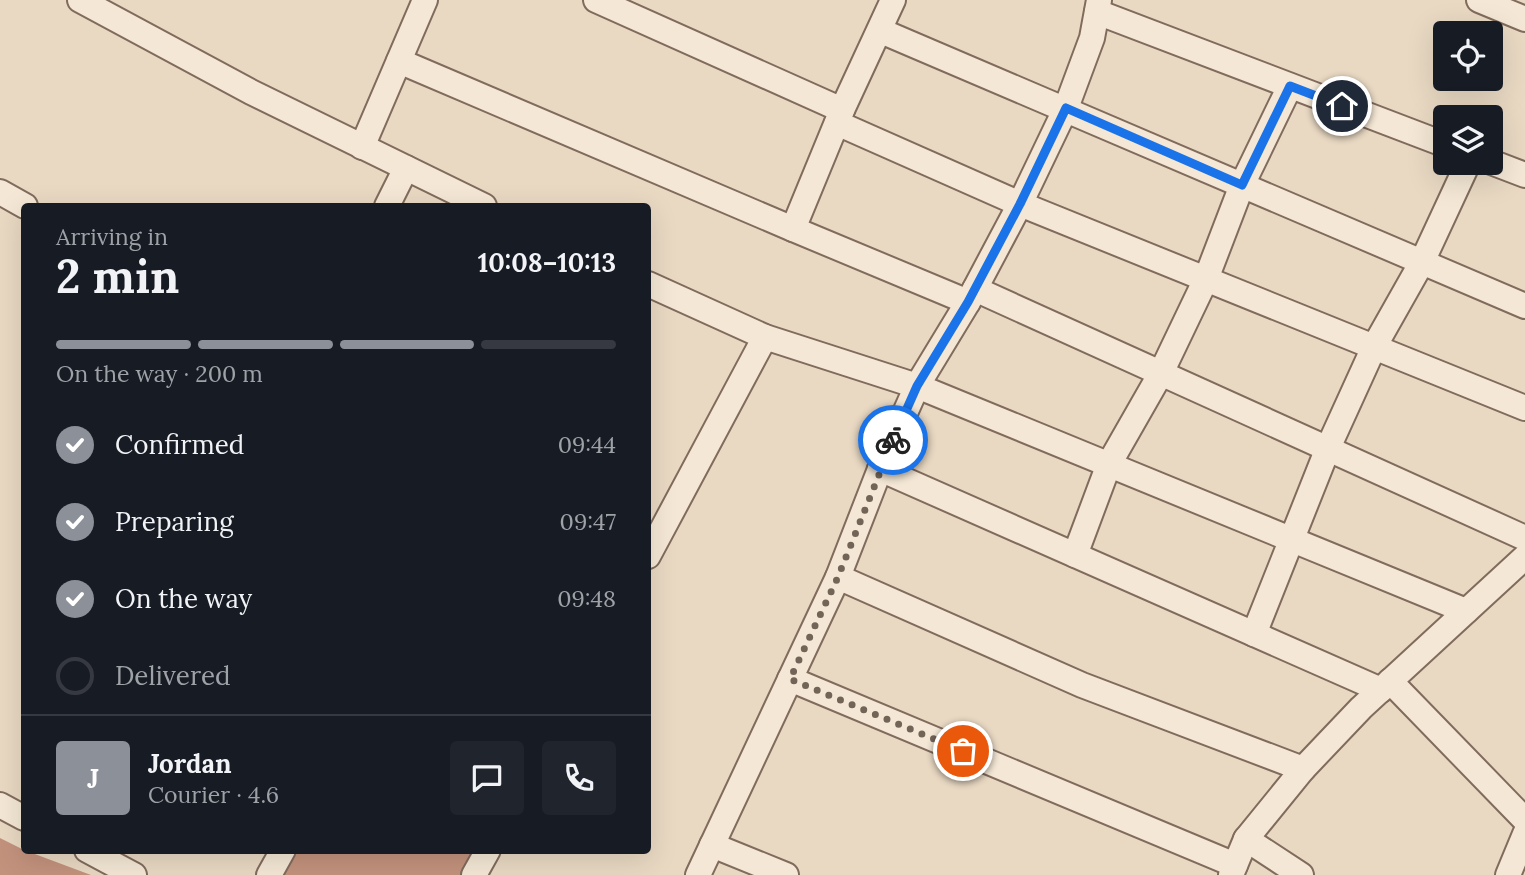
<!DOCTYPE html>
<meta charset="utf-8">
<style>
body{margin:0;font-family:Lora,serif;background:#20242c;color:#f1f3f6;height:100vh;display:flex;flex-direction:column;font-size:26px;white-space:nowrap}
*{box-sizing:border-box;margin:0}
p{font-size:23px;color:#9ea1a6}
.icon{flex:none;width:38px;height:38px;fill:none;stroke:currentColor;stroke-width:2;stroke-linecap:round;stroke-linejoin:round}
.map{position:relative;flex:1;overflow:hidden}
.drawer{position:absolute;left:21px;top:203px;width:630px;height:651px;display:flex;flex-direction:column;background:#171b24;border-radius:7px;box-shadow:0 7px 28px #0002}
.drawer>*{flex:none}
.tools{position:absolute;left:1433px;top:21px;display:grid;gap:14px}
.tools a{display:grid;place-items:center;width:70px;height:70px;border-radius:7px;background:#171b24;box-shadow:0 7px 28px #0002;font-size:35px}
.pin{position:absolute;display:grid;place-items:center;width:60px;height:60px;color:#fff;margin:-30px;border:4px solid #fff;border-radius:50%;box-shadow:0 2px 7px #0007}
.courier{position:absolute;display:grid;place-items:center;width:70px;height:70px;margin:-35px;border:5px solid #1a73e8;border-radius:50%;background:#fff;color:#222;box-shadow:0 2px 9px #0007}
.head em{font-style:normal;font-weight:700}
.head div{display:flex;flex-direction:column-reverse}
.head{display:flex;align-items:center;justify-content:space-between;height:119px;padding:0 35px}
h1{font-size:46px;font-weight:700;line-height:52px}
.bar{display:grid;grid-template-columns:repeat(4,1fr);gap:10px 7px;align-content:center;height:84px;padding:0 35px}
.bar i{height:9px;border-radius:5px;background:#363941}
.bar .selected{background:#8c9099}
.bar p{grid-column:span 4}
.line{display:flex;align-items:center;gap:18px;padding:0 35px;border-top:2px solid #363941}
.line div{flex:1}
.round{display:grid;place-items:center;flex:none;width:74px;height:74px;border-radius:7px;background:#20242c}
ol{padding:0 35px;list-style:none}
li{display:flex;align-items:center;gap:21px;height:77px}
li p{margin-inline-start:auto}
li .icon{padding:7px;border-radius:50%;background:#8c9099;color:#fff;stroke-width:4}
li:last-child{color:#9ea1a6}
li i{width:38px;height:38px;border:4px solid #363941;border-radius:50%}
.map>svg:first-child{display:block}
</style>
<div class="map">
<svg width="1525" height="875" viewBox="0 0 1525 875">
<rect width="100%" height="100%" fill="#e9d9c3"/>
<g fill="#c3927d">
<path d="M0,838L24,850L91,875H0Z"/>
<path d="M293,850H477L464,875H279Z"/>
</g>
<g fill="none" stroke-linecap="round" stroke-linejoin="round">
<defs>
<g id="minor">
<path d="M80,0L251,92L484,206"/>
<path d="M1479,0L1525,19"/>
<path d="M1097,12L1446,145"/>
<path d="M881,31L1525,306"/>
<path d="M399,61L793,229L842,110L596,0"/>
<path d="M842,110L893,0"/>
<path d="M837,123L1020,204L1525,408"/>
<path d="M362,147L425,0"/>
<path d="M1491,162L1525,175"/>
<path d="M0,192L25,206"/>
<path d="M387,206L406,168"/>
<path d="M793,229L968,302"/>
<path d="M648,284L765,337L917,386L1466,611"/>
<path d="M975,289L1525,538"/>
<path d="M880,469L1381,690"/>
<path d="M1075,555L1109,464L1161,373L1206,279L1242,185L1290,86"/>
<path d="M648,556L765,337"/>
<path d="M838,577L1082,685L1303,769"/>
<path d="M1254,634L1328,448L1374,347L1422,262L1468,163"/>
<path d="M790,679L1235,865"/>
<path d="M1390,681L1525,820"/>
<path d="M0,805L24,818"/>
<path d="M1246,839L1301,875"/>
<path d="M712,845L786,875"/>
<path d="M87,850L134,875"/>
<path d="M269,875L283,850"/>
<path d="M474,875L488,850"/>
<path d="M698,875L838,577L880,469L917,386L968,302L1020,204L1066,108L1092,38L1099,0"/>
<path d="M1231,875L1246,839L1303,769L1361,708L1525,557"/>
<path d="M1508,875L1525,834"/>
</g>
</defs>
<use href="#minor" stroke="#816b5c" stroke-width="28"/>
<use href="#minor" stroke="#f4e7d5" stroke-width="24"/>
</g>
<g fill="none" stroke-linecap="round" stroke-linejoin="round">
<path stroke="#726558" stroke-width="7" stroke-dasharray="0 12.6" d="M893,440L838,577L790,679L963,751"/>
<path stroke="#1a73e8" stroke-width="9" d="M893,440L917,386L968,302L1020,204L1066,108L1242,185L1290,86L1342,106"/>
</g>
</svg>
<div class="tools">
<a><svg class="icon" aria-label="locate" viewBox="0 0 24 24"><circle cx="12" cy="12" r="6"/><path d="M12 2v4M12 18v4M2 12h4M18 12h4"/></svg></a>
<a><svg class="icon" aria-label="layers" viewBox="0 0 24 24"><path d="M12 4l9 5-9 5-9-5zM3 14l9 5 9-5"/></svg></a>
</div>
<div class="pin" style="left:963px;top:751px;background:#ea580c"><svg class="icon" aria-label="bag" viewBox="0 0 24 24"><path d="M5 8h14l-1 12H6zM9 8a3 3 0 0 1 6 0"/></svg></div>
<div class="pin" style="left:1342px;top:106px;background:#1f2937"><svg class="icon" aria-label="home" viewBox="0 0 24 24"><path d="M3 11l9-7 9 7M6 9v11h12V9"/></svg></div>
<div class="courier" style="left:893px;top:440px"><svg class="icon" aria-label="bike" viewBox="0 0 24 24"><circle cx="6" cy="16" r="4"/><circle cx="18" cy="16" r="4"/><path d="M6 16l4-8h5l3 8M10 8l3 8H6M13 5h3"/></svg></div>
<section class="drawer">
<div class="head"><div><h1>2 min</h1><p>Arriving in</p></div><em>10:08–10:13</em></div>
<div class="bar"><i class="selected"></i><i class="selected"></i><i class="selected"></i><i></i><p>On the way · 200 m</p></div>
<ol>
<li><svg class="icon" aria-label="check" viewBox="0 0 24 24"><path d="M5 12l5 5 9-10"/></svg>Confirmed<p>09:44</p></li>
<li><svg class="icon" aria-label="check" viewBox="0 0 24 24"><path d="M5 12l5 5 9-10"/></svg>Preparing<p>09:47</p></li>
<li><svg class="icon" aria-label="check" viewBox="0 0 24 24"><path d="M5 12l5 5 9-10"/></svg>On the way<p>09:48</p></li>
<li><i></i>Delivered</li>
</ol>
<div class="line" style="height:126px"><b class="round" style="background:#8c9099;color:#fff">J</b><div><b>Jordan</b><p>Courier · 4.6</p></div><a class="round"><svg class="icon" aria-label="chat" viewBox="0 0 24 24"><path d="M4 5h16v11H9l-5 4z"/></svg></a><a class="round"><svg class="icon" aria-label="phone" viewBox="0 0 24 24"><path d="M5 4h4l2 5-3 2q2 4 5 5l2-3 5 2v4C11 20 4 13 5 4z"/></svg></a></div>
</section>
</div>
